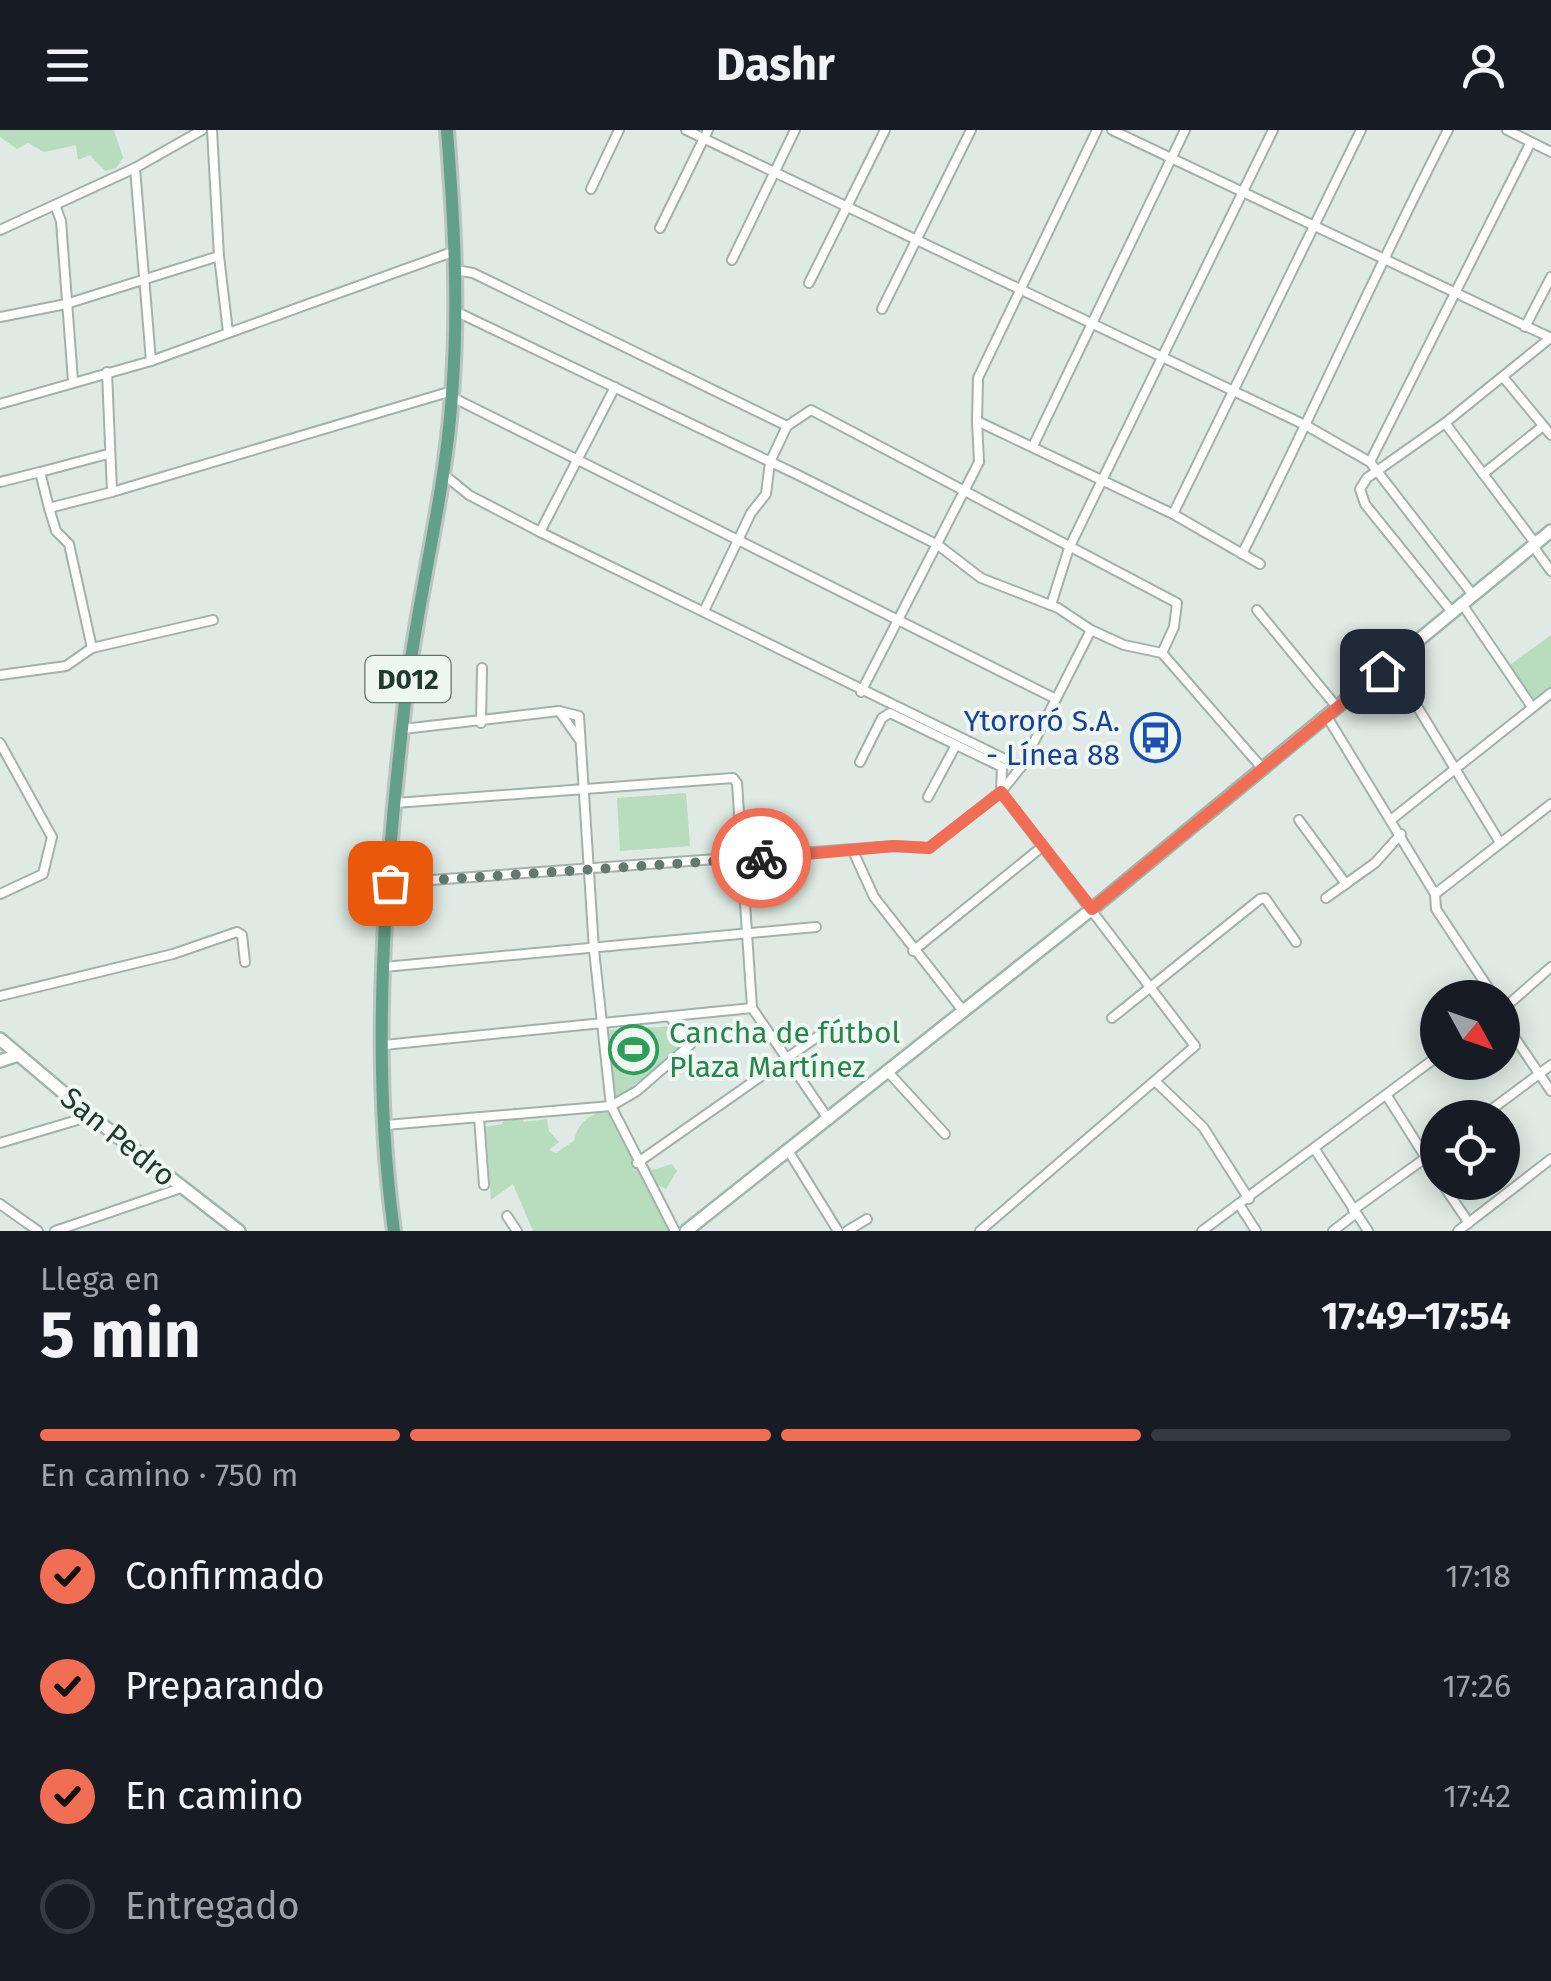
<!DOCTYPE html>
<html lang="es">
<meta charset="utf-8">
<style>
body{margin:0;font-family:"Fira Sans",sans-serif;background:#242831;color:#f1f3f6;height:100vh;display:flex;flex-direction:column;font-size:38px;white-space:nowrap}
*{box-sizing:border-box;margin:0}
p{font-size:32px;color:#9ea1a6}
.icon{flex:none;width:55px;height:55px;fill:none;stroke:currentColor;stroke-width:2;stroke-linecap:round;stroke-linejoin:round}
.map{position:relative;height:1101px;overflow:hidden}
.panel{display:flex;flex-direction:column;background:#171b24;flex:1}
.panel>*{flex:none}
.needle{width:65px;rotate:130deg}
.controls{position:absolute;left:1420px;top:850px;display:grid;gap:20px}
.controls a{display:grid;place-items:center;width:100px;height:100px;border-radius:50%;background:#171b24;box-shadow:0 5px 25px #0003;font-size:50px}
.pin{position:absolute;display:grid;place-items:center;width:85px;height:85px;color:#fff;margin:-42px;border-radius:20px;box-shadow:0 5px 15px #0006}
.courier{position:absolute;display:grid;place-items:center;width:100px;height:100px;margin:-50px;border:8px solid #f16e55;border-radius:50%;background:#fff;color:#222;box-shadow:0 2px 12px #0007}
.overview em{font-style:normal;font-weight:700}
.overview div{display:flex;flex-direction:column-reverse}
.overview{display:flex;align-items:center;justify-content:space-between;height:170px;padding:0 40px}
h1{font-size:65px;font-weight:700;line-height:75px}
.bar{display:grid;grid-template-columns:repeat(4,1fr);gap:15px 10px;align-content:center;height:120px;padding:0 40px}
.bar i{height:12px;border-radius:8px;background:#363941}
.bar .current{background:#f16e55}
.bar p{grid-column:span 4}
ol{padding:0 40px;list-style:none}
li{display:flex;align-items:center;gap:30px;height:110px}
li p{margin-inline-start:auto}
li .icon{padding:10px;border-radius:50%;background:#f16e55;color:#111;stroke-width:4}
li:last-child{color:#9ea1a6}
li i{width:55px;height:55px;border:5px solid #363941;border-radius:50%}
header{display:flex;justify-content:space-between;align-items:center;height:130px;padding:0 40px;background:#171b24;font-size:45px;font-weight:700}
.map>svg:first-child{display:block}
</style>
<header><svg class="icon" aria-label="menu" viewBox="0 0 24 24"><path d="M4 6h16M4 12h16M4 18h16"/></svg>Dashr<svg class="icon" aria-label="person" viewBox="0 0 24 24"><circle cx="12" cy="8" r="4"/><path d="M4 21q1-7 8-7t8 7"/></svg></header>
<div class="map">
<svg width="1551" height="1101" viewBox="0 0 1551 1101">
<rect width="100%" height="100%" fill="#dfeae4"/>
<g fill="#b7dcbe">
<path d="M0,0H114L123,28L116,38L105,41L90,25L78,30L76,15L44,22L28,13L17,19L0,7Z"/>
<path d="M1551,505V558L1533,572L1508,536Z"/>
<path d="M686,663L690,716L620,721L617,668Z"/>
<path d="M675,896L687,913L614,971L607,900Z"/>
<path d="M516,977L524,992L547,989L549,1001L559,1012L549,1020L556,1023L574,1011C579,988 595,982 615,978L633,1010V1019L652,1040L672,1034L677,1041L666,1059L654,1053L670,1101H533L513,1054L491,1070L486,997L502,994L506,981Z"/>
</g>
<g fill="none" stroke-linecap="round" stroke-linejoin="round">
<defs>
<g id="street">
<path d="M212,0L219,126"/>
<path d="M686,0L1307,296L1370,332L1473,465"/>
<path d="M1097,0L978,248L977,291L1173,384L1260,434"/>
<path d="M1112,0L1551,208"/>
<path d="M1507,0L1551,22"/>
<path d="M135,38L151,231"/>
<path d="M591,59L619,0"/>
<path d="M55,75L61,91L73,251"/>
<path d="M660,98L708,0"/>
<path d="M0,100L135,38L202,0"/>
<path d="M732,130L795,0"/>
<path d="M455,140L473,143L787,296"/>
<path d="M809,153L885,0"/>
<path d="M882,179L971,0"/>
<path d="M457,182L798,345L938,415L981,448L1058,478L1091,500"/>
<path d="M0,187L66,174L219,126L228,202"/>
<path d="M1525,197L1551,147"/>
<path d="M107,242L112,362L452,261"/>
<path d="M1503,247L1551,305"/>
<path d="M0,274L151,231L455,121"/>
<path d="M1445,293L1535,413"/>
<path d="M1033,316L1185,0"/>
<path d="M108,324L40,342L49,378L112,362"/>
<path d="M1370,332L1531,12"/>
<path d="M442,343L469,365L540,402L1021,637"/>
<path d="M1483,344L1543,296"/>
<path d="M0,352L40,342"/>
<path d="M49,378L56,401L69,414L92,518L213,490"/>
<path d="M1173,384L1361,0"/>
<path d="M540,402L615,257"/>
<path d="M1533,416L1551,441"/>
<path d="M1242,424C1313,284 1376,140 1448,0"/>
<path d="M1462,474L1532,577"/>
<path d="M1051,475L1069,418L1273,0"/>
<path d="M705,479L751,383L766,364L770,332L787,296L811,280L1177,473L1174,497L1162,523L1262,638"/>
<path d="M1257,480L1336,576"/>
<path d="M1452,482L1365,374L1360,359L1367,348L1445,293L1549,209"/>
<path d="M1382,541L1409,563L1499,711"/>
<path d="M0,545L66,536L92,518"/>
<path d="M861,562L979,332L977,291"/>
<path d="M1056,569L1091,500L1124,515L1162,523"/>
<path d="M559,581L579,609"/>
<path d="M1326,585L1435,764"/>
<path d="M481,593L482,538"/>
<path d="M403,599L559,581L579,586L594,820L611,976L675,1101"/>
<path d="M0,613L52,707L43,744L0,764"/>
<path d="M860,632L882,588L890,583L1002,637L1001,662L1195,916L980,1101"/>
<path d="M928,667L956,615"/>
<path d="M1392,689L1551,563"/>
<path d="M1299,690L1346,754"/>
<path d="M853,721L874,767L964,882"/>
<path d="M390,753L894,716L929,718L1001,662L1021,637L1056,569L452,267"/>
<path d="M1326,768L1375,733L1401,704"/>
<path d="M913,821L1043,716"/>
<path d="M384,837L816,797"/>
<path d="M0,866L173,824L237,802L242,805L245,832"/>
<path d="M1495,868L1436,779L1435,764L1551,674"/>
<path d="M752,878L829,990"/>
<path d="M1502,880L1551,837"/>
<path d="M1112,888L1260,769L1265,768L1296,812"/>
<path d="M1502,889L1551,961"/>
<path d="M384,915L752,878L737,653L733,648L395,673"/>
<path d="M889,943L945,1004"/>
<path d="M1156,952L1203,997L1249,1069"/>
<path d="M1387,966L1438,1047"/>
<path d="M479,987L484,1055"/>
<path d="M1480,988L1551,935"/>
<path d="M386,995L611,976L637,961L690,915L671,888"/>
<path d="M0,1013L91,986"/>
<path d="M1316,1021L1368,1101"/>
<path d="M789,1022L838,1101"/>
<path d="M637,1033L827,900"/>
<path d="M1441,1052L1469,1093"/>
<path d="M0,1074L38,1101"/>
<path d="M1240,1076L1256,1101"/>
<path d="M1353,1080L1438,1019"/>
<path d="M507,1086L517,1101"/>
<path d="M55,1101L181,1058"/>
<path d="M847,1101L867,1089"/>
<path d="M1202,1101L1438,926"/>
<path d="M1333,1101L1355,1084"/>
<path d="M1458,1101L1551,1029"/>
</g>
<g id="secondary">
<path d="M0,909L91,986L239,1101"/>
<path d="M0,931L18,925"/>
<path d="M686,1101L1092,779L1551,401"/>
</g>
<path id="primary" d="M394,1101C370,928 385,745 405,572C417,469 445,368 452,265C459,176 454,89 447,0"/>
</defs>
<use href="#street" stroke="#a2b2ab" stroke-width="12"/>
<use href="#secondary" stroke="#9eb6ab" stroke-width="16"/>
<use href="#primary" stroke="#bcc4c1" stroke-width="18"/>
<use href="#street" stroke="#fff" stroke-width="8"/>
<use href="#secondary" stroke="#fff" stroke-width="11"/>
<use href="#primary" stroke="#63a08b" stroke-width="12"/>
</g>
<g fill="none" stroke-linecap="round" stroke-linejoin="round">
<path stroke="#637870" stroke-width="10" stroke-dasharray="0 18" d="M390,753L761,728"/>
<path stroke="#f16e55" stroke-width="12" d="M761,728L894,716L929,718L1001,662L1092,779L1382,541"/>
</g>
<defs>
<symbol id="bus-ring" viewBox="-11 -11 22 22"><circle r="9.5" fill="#eff7f2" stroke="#1a4fb4" stroke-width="1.5"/><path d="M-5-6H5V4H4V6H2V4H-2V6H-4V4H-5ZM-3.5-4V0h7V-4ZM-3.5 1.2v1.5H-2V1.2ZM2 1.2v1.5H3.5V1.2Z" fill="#1a4fb4"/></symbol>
<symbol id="stadium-ring" viewBox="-11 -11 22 22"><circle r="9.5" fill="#eff7f2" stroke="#2e9e5b" stroke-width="1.5"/><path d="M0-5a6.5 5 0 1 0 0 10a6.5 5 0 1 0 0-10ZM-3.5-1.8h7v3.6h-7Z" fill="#2e9e5b"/></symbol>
</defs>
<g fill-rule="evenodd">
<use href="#bus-ring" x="1128" y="580" width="55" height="55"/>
<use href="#stadium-ring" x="606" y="892" width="55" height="55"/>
</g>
<g text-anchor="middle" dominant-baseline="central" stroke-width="8" stroke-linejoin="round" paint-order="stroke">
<rect fill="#eff7f2" stroke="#5e736b" stroke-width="2.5" x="365.5" y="526" width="85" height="46" rx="8"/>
<g font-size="28" font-weight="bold" fill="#203a31">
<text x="408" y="549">D012</text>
</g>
<g font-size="30" fill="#164399" stroke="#eff7f2" text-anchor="end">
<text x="1120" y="591">Ytororó S.A.<tspan x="1120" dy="34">- Línea 88</tspan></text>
</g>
<g font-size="30" fill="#27864d" stroke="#eff7f2" text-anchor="start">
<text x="669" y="903">Cancha de fútbol<tspan x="669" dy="34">Plaza Martínez</tspan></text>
</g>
<g font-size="30" fill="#203a31" stroke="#eff7f2">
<text transform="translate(118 1007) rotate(39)">San Pedro</text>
</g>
</g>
</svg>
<div class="controls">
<a><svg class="needle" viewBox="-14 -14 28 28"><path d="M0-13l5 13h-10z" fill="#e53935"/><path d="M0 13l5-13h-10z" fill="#9ea1a6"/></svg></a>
<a><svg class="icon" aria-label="locate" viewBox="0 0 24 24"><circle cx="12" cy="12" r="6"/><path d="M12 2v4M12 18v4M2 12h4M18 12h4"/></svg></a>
</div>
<div class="pin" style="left:390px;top:753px;background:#ea580c"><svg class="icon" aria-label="bag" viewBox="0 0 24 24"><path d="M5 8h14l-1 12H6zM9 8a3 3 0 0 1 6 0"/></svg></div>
<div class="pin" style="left:1382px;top:541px;background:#1f2937"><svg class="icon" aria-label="home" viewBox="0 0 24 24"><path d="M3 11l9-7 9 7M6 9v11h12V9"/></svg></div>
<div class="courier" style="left:761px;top:728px"><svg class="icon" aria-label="bike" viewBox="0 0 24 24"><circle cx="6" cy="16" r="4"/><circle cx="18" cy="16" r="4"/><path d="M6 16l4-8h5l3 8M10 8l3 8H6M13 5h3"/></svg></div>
</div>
<section class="panel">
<div class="overview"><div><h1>5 min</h1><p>Llega en</p></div><em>17:49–17:54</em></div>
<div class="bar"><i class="current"></i><i class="current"></i><i class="current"></i><i></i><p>En camino · 750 m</p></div>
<ol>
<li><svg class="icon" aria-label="check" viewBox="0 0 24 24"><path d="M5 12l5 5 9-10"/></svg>Confirmado<p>17:18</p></li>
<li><svg class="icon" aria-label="check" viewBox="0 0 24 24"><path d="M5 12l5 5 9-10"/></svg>Preparando<p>17:26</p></li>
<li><svg class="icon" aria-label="check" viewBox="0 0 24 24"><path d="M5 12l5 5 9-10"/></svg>En camino<p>17:42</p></li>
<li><i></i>Entregado</li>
</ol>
</section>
